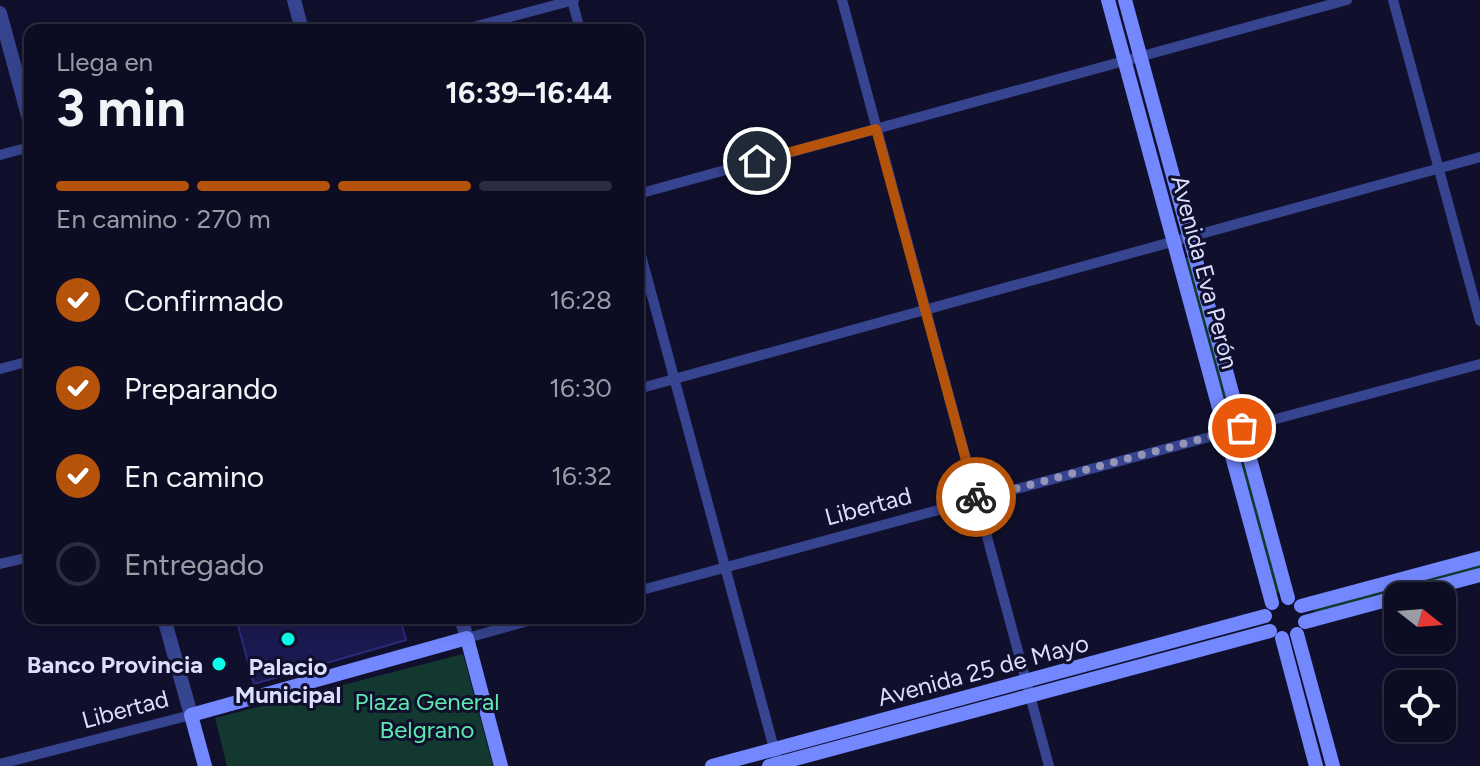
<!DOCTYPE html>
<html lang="es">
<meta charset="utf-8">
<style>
body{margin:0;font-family:Figtree,sans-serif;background:#15152a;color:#f1f3f6;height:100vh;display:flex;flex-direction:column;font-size:30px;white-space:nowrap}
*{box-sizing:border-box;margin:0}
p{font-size:26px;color:#9a9ba5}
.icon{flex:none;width:44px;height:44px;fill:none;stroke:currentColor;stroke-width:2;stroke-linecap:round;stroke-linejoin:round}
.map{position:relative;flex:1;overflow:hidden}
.sheet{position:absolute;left:24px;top:24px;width:620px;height:600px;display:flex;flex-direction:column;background:#0c0c22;border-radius:16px;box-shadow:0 4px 20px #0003,0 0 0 2px #2c2c40}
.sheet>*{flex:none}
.needle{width:52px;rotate:107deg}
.fabs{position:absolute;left:1384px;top:582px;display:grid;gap:16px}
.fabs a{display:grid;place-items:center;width:72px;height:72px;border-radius:16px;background:#0c0c22;box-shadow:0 4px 20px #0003,0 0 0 2px #2c2c40;font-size:40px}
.pin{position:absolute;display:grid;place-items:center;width:68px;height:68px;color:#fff;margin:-34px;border:4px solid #fff;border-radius:50%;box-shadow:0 2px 8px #0007}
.courier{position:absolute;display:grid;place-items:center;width:80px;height:80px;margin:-40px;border:6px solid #b45309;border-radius:50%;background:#fff;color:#222;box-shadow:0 2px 10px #0007}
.headline em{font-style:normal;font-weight:700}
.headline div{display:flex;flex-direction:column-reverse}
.headline{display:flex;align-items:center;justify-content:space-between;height:136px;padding:0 32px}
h1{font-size:52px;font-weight:700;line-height:60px}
.bar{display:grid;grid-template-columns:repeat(4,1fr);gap:12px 8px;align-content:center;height:96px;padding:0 32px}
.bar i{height:10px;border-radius:6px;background:#2c2c40}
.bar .on{background:#b45309}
.bar p{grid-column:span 4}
ol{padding:0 32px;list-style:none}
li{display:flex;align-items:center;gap:24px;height:88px}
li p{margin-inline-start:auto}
li .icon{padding:8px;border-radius:50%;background:#b45309;color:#fff;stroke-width:4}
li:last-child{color:#9a9ba5}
li i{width:44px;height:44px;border:4px solid #2c2c40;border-radius:50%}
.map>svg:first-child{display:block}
</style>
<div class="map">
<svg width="1480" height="766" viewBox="0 0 1480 766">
<rect width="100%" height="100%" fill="#10102d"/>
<g fill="#123830">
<path d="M1190,257L1231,410L1226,412L1185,258Z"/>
<path d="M1239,438L1280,592L1275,593L1233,440Z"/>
<path d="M1480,564V570L1315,614L1314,608Z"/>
<path d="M463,654L493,766H227L215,718Z"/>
</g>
<path fill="#1b1a50" stroke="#2c2b7d" stroke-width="2" d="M236,618H400L406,640L254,684Z"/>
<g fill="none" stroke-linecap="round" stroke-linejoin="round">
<g stroke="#374490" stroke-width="10">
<path d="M572,0L580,30"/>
<path d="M842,0L1049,766"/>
<path d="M1393,0L1480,321"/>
<path d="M462,30L574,0"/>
<path d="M0,155L30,147"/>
<path d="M638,194L1347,0"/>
<path d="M638,244L776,756"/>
<path d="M0,369L30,361"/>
<path d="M638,389L1480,157"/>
<path d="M0,564L30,557"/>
<path d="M638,591L1480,364"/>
<path d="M467,638L539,618"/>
<path d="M0,764L191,715"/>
</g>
<g stroke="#374490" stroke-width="14">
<path d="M294,0L302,30"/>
<path d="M0,13L30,123"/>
<path d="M164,618L191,715"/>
<path d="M461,618L467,638"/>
</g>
<g stroke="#7388ff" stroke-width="14">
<path d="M1108,0L1272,603"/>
<path d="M1125,0L1288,598"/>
<path d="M1401,596L1480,575"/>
<path d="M1301,606L1480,558"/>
<path d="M1305,622L1398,597"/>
<path d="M1297,634L1333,766"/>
<path d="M1282,638L1316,766"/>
<path d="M205,766L191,715L467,638L501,766"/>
<path d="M712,766L1265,616"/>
<path d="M769,766L1270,631"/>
</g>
</g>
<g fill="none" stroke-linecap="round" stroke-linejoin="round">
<path stroke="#9596b6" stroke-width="8" stroke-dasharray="0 14.4" d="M976,497L977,499L1242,428"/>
<path stroke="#b45309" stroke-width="10" d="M757,161L876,129L976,497"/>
</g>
<g fill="#08ffec" stroke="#10102d" stroke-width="3">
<circle cx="288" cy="639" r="8"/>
<circle cx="219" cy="664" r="8"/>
</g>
<g text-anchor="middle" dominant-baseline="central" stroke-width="6" stroke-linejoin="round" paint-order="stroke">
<g font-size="24" fill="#dcdeff" stroke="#10102d">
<text transform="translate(1205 272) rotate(75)">Avenida Eva Perón</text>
<text transform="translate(868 506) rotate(-15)">Libertad</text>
<text transform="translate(983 670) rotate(-15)">Avenida 25 de Mayo</text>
<text transform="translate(125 709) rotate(-15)">Libertad</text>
</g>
<g font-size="24" font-weight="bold" fill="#dcdeff" stroke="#10102d" text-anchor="end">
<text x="203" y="664">Banco Provincia</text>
<text x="288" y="666" text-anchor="middle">Palacio<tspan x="288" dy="28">Municipal</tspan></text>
</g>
<g font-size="24" fill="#5ee9ae" stroke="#10102d">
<text x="427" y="701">Plaza General<tspan x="427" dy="28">Belgrano</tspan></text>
</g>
</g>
</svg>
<div class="fabs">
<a><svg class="needle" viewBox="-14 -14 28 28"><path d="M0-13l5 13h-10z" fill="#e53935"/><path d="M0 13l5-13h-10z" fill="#9a9ba5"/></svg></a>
<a><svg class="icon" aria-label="locate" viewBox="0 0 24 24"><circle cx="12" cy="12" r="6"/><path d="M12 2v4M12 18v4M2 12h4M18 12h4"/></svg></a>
</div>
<div class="pin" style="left:1242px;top:428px;background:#ea580c"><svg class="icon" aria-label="bag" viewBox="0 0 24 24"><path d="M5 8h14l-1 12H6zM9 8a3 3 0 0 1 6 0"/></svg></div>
<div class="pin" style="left:757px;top:161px;background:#1f2937"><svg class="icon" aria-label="home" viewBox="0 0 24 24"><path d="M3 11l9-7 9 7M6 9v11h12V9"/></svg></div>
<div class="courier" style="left:976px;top:497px"><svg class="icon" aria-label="bike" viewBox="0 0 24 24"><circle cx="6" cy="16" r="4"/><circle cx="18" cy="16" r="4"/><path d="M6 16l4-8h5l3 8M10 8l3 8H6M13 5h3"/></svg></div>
<section class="sheet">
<div class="headline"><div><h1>3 min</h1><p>Llega en</p></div><em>16:39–16:44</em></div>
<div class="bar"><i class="on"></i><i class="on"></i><i class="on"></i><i></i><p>En camino · 270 m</p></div>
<ol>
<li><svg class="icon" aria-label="check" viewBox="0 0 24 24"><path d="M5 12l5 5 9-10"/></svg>Confirmado<p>16:28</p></li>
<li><svg class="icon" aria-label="check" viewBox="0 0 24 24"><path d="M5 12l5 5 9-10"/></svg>Preparando<p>16:30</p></li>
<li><svg class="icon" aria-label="check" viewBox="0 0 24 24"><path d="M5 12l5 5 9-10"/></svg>En camino<p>16:32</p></li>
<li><i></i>Entregado</li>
</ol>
</section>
</div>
